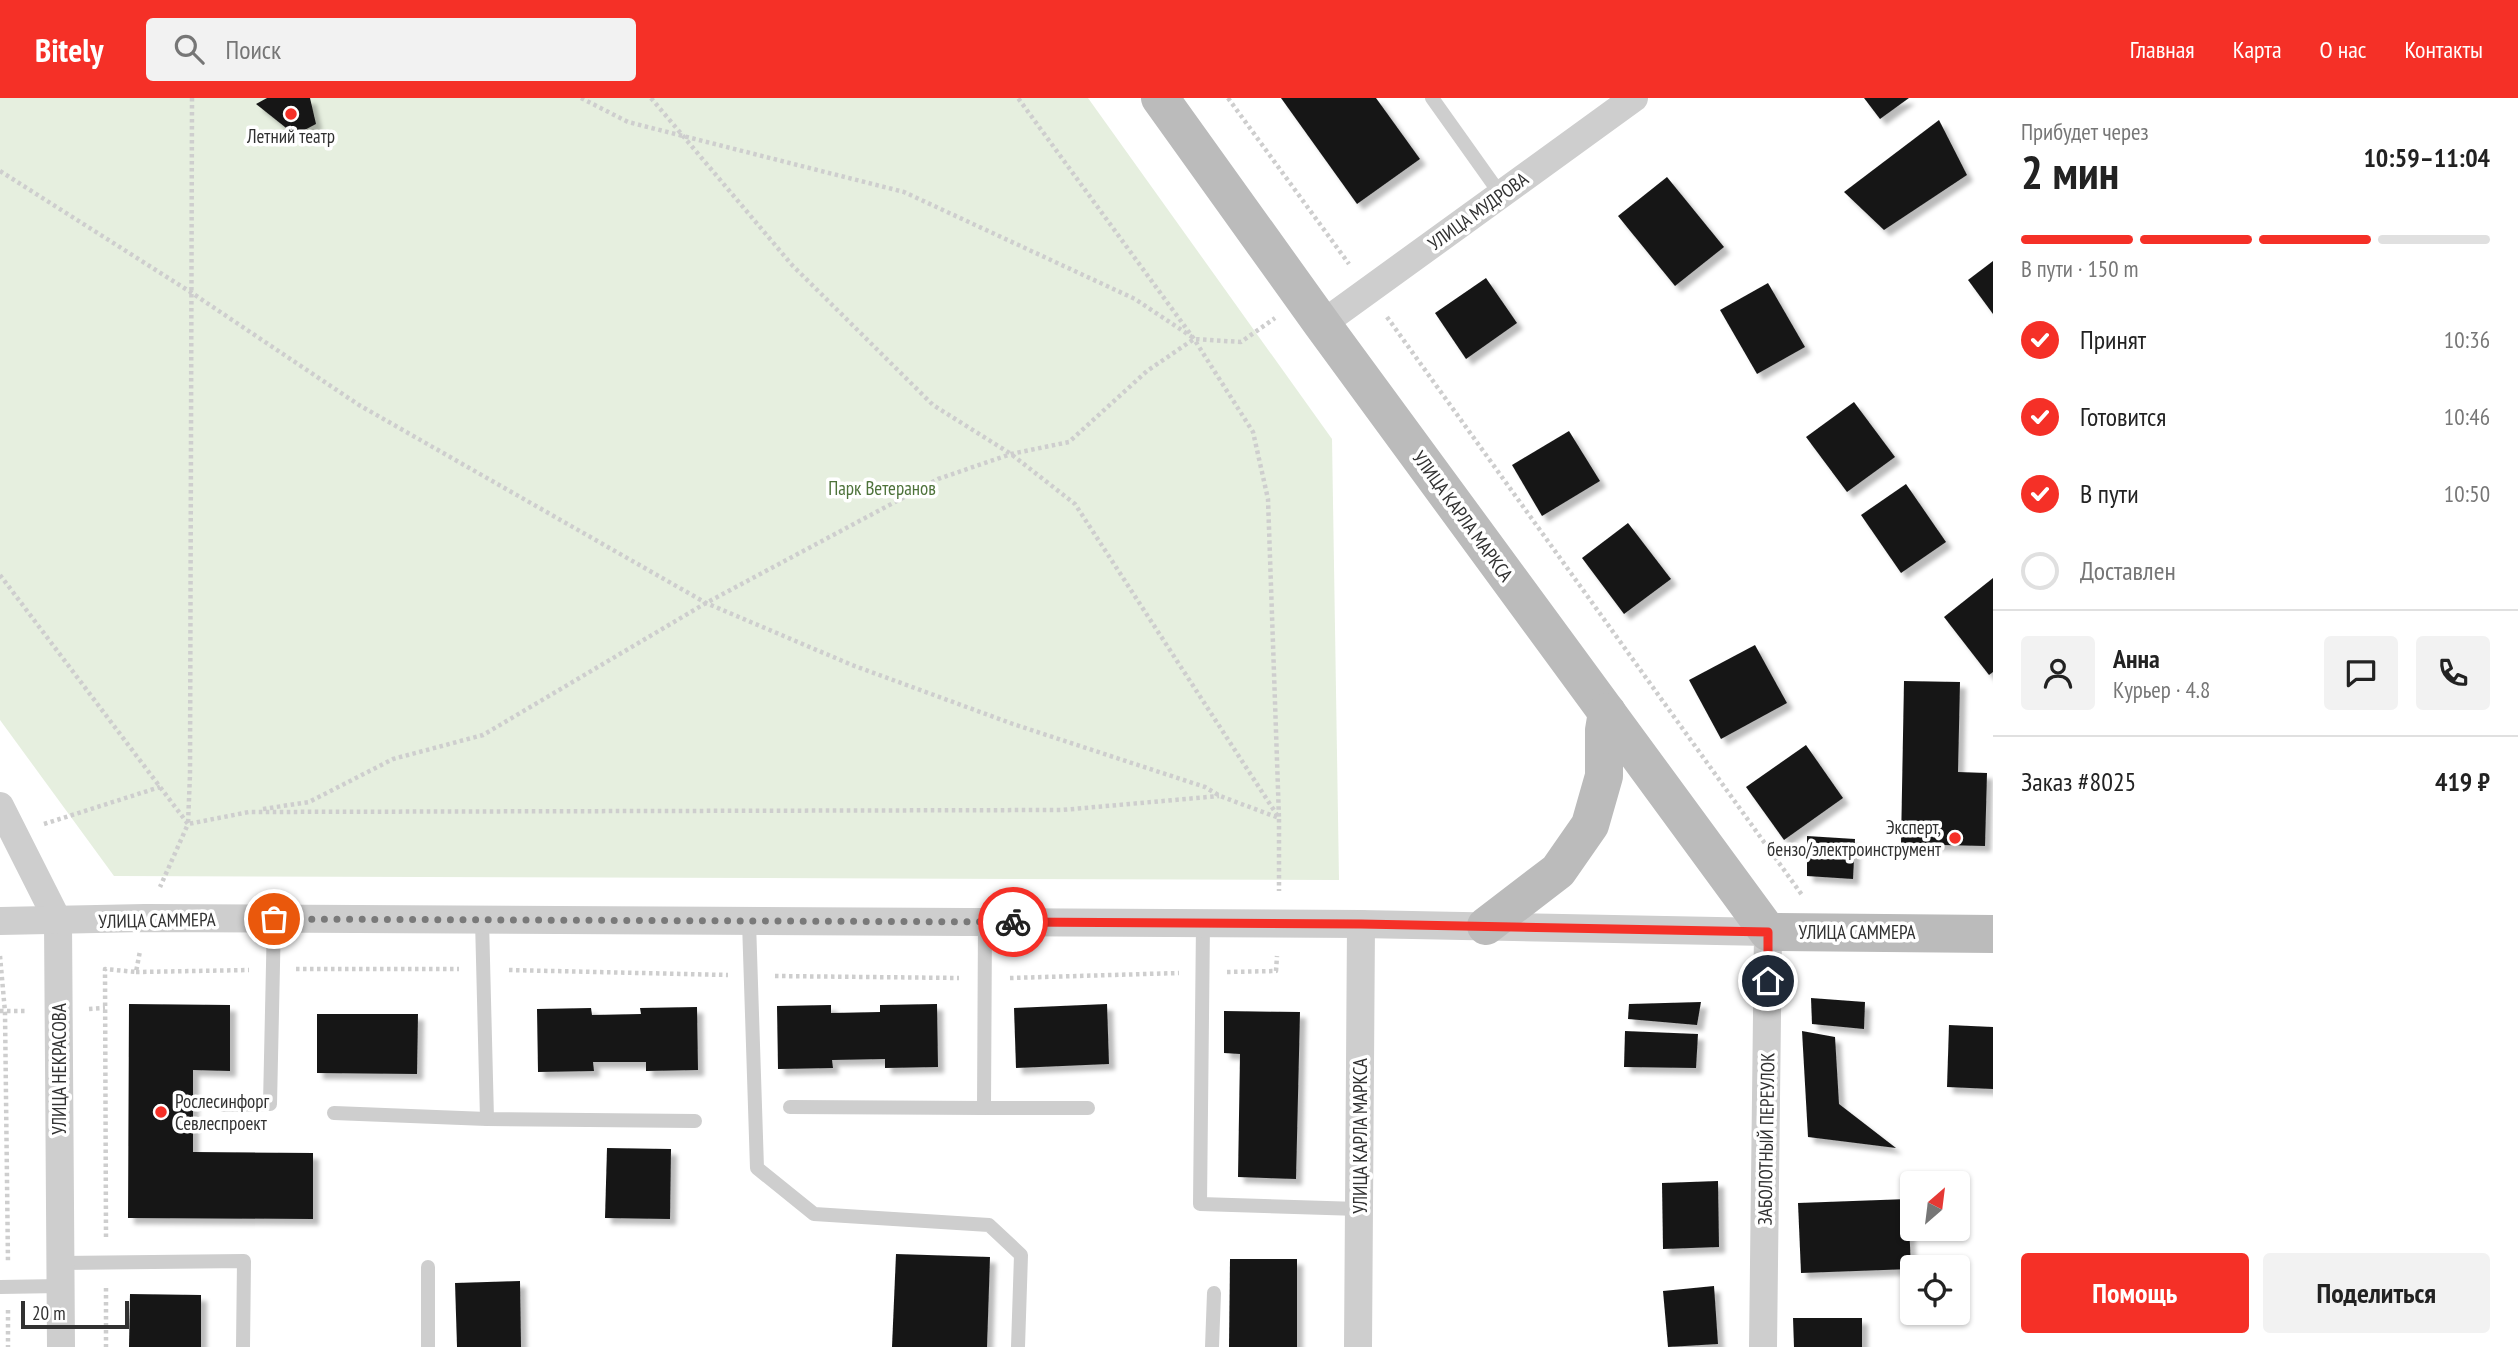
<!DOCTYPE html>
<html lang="ru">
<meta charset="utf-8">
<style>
body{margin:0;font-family:"PT Sans Narrow",sans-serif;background:#f2f2f2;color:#222;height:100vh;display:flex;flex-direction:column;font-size:26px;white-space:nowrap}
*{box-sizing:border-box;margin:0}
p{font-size:23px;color:#767676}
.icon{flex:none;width:38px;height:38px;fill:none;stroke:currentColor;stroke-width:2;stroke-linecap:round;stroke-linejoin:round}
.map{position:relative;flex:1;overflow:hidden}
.panel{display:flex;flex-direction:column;background:#fff;width:525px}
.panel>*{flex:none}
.needle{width:46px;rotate:28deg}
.tools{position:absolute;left:1900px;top:1073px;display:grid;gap:14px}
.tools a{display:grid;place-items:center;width:70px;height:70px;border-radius:7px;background:#fff;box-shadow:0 2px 5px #0004;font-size:35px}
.scale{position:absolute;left:21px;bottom:18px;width:108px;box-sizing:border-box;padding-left:7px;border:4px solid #313131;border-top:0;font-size:19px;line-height:24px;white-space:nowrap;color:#313131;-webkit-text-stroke:5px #fff;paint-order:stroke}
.pin{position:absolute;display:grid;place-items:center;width:60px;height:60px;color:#fff;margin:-30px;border:4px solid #fff;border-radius:50%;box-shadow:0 2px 7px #0007}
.courier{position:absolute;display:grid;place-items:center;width:70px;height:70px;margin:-35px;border:5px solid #f53027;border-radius:50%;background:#fff;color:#222;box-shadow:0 2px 9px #0007}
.summary em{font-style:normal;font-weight:700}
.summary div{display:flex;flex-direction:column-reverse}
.summary{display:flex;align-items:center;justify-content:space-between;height:119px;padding:0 28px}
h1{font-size:46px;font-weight:700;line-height:52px}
.bar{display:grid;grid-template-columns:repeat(4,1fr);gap:10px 7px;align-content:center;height:84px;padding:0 28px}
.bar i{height:9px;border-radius:5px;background:#e0e0e0}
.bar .selected{background:#f53027}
.bar p{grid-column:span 4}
.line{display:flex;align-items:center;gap:18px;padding:0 28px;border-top:2px solid #e0e0e0}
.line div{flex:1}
.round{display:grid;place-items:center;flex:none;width:74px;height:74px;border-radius:7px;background:#f2f2f2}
ol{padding:0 28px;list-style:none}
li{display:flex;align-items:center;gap:21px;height:77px}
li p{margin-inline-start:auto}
li .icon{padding:7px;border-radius:50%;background:#f53027;color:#fff;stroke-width:4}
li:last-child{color:#767676}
li i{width:38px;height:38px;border:4px solid #e0e0e0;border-radius:50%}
.action{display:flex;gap:14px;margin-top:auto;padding:14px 28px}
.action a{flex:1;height:80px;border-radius:7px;background:#f53027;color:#fff;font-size:28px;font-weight:700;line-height:80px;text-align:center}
.action a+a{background:#f2f2f2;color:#222}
header{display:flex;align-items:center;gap:42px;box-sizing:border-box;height:98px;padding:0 35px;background:#f53027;color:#fff}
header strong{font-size:33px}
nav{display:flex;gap:38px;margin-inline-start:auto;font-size:24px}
.search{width:490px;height:63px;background:#f2f2f2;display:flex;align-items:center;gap:18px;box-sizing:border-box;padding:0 24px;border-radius:7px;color:#767676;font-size:26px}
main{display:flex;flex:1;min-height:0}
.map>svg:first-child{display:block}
</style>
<header>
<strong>Bitely</strong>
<div class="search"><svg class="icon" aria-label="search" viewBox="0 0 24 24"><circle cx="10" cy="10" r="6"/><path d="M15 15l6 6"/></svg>Поиск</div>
<nav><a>Главная</a><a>Карта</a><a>О нас</a><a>Контакты</a></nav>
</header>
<main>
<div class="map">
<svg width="1993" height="1249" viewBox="0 0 1993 1249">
<defs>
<filter id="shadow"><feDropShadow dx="6" dy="6" stdDeviation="2" flood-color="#0004"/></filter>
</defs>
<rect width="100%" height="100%" fill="#fff"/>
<path fill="#e6efdf" d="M0,0H1088L1332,341L1339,782L114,778L0,622Z"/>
<g fill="#181818" filter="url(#shadow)">
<path d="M267,0H310L316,26L295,37L256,6Z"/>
<path d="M1281,0H1376L1420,61L1357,106Z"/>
<path d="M1864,0H1909L1880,21Z"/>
<path d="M1939,22L1967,77L1884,132L1844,94Z"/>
<path d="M1667,79L1724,149L1675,188L1618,118Z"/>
<path d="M1993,163V216L1968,182Z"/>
<path d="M1486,180L1517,225L1466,261L1435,215Z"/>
<path d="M1768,185L1805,249L1757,276L1720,212Z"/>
<path d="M1854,304L1895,359L1847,394L1806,339Z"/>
<path d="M1569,333L1600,383L1542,418L1512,367Z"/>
<path d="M1906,386L1946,444L1901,475L1861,417Z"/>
<path d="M1628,425L1671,481L1624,516L1582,460Z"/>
<path d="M1993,480V574L1989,577L1944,519Z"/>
<path d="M1755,547L1787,605L1721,641L1689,582Z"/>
<path d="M1904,583L1960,584L1958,674L1987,675L1985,748L1901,746Z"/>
<path d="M1806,647L1843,700L1784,742L1746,689Z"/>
<path d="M1807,738L1855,741L1853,781L1807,778Z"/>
<path d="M1811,900L1865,904L1864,931L1812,926Z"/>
<path d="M1701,904L1697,927L1628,921L1629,906Z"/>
<path d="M129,906L230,907V973L193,972V1054L313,1055V1121L128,1120Z"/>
<path d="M937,906L938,969L885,970V961L832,962L833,970L778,971L777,908L831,907V915L880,914V907Z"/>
<path d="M1107,906L1109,966L1016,970L1014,910Z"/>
<path d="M697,909L698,972L646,973V964H593L594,973L538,974L537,911L591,910L592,917L641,916L640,910Z"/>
<path d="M1224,913L1300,914L1296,1081L1238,1079L1240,956L1224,955Z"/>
<path d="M317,916H418L417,976L317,975Z"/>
<path d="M1949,927L1993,929V991L1947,989Z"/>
<path d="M1625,933L1698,936L1696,970L1624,969Z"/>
<path d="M1802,933L1835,939L1839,1006L1896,1050L1808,1039Z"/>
<path d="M607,1050L671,1051L670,1121L605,1120Z"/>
<path d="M1718,1083L1719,1149L1663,1151L1662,1085Z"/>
<path d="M1908,1101L1911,1171L1801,1175L1798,1105Z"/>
<path d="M896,1156L990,1159L987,1249H892Z"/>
<path d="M1230,1161H1297V1249H1229Z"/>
<path d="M520,1183L521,1249H457L455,1185Z"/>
<path d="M1714,1188L1718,1246L1668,1249L1663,1193Z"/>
<path d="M130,1196L201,1197V1249H129Z"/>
<path d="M1793,1220H1862V1249H1794Z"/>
</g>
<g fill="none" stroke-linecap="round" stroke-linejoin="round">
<g stroke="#cecece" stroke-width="4.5" stroke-dasharray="3.5 3.5" stroke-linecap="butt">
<path d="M192,0L190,676L188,726L249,714L1062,712L1219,698"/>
<path d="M581,0L628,24L904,94L1135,201L1192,239"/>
<path d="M651,0L792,167L933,307L1011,356L1075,406L1279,720V793"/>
<path d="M1228,0L1349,166"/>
<path d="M0,73L192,195L359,307L706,505L852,567L1013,626L1205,689L1220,698L1279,720L1268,401L1253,334L1194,241L1018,0"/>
<path d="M1387,219L1802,797"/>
<path d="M0,477L188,726L160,789"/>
<path d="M263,711L309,704L393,661L483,637L706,505L938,381L1011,356L1069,344L1147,273L1194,241L1241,244L1275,220"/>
<path d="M44,726L160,689"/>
<path d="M0,858L5,914L8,1165"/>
<path d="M296,871H459"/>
<path d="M509,872L728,877"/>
<path d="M136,874L249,872"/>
<path d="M1227,874L1276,873L1277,858"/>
<path d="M775,878L959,880"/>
<path d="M1010,880L1179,875"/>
<path d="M89,911L105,910"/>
<path d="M0,913H28"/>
<path d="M106,1139L105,871L136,874L140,853"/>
<path d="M106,1190V1249"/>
<path d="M8,1212V1249"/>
</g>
<g stroke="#cecece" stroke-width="14">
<path d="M1432,0L1501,97"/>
<path d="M482,822L487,1021L695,1023"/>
<path d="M749,824L757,1070L814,1116L989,1127L1021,1157L1018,1249"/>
<path d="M985,824L984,1010H1088"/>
<path d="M1203,825L1200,1106L1359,1111"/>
<path d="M224,1007L270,1006L274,821"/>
<path d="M790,1009L984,1010"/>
<path d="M334,1015L487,1021"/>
<path d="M61,1165L244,1163L243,1249"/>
<path d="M0,1189L61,1188"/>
<path d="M428,1249V1169"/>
<path d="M1212,1249L1214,1195"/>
</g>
<g stroke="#cecece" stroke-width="28">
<path d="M1322,226L1634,0"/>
<path d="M0,708L58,823L61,1249"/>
<path d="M0,823L145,820L1361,826L1768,834L1763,1249"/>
<path d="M1358,1249L1361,826"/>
</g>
<g stroke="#bbb" stroke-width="38">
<path d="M1160,0L1322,226L1768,834L1993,836"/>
<path d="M1486,828L1558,773L1590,727L1604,678V632L1607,614"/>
</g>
</g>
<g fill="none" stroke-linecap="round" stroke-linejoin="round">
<path stroke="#797979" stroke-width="7" stroke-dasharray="0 12.6" d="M274,821L1013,824"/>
<path stroke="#f53027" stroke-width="9" d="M1013,824L1361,826L1768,834V883"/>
</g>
<g fill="#f53027" stroke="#fff" stroke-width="2.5">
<circle cx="291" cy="16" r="7"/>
<circle cx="1955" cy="740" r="7"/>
<circle cx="161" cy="1014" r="7"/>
</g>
<g text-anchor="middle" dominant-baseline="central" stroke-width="7" stroke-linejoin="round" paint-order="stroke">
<g font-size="19" fill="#313131" stroke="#fff">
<text x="291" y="38">Летний театр</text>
<text x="1941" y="729" text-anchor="end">Эксперт,<tspan x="1941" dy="22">бензо/электроинструмент</tspan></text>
<text x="175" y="1003" text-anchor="start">Рослесинфорг<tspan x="175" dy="22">Севлеспроект</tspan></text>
</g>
<g font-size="19" fill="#313131" stroke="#fff">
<text transform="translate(1478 113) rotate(-36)">УЛИЦА МУДРОВА</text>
<text transform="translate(1463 418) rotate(54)">УЛИЦА КАРЛА МАРКСА</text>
<text transform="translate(157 822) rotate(-1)">УЛИЦА САММЕРА</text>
<text x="1857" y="834">УЛИЦА САММЕРА</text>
<text transform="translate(59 971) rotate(-90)">УЛИЦА НЕКРАСОВА</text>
<text transform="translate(1360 1038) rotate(-90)">УЛИЦА КАРЛА МАРКСА</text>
<text transform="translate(1766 1041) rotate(-89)">ЗАБОЛОТНЫЙ ПЕРЕУЛОК</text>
</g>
<g font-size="19" fill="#4d723a" stroke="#fff">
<text x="882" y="390">Парк Ветеранов</text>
</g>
</g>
</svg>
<div class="tools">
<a><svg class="needle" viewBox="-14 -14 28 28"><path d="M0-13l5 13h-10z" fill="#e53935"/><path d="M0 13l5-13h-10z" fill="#767676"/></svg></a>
<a><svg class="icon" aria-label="locate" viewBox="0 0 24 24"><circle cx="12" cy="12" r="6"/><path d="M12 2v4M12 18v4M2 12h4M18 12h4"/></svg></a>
</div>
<div class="scale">20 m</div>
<div class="pin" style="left:274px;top:821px;background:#ea580c"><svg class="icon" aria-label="bag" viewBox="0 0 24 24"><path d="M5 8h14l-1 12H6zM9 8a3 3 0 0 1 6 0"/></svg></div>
<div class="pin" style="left:1768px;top:883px;background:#1f2937"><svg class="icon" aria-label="home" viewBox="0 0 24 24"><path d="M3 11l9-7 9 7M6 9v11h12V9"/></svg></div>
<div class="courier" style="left:1013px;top:824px"><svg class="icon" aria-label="bike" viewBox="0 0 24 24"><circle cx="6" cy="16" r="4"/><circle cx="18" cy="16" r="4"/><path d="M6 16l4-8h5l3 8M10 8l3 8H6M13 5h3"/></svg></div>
</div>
<section class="panel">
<div class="summary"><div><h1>2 мин</h1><p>Прибудет через</p></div><em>10:59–11:04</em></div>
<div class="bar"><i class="selected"></i><i class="selected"></i><i class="selected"></i><i></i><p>В пути · 150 m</p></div>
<ol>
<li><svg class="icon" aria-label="check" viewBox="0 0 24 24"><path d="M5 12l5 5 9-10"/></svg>Принят<p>10:36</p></li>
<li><svg class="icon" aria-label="check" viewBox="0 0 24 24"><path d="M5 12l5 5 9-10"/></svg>Готовится<p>10:46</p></li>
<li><svg class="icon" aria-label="check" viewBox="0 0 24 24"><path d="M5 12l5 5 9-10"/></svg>В пути<p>10:50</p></li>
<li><i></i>Доставлен</li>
</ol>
<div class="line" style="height:126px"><a class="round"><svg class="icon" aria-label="person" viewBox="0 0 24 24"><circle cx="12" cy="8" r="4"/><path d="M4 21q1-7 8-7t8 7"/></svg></a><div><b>Анна</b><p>Курьер · 4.8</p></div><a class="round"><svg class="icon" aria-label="chat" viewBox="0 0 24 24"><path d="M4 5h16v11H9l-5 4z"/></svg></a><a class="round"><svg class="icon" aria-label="phone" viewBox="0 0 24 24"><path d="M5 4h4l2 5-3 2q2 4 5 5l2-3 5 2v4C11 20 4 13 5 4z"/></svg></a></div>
<div class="line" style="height:91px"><div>Заказ #8025</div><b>419 ₽</b></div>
<div class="action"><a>Помощь</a><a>Поделиться</a></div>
</section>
</main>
